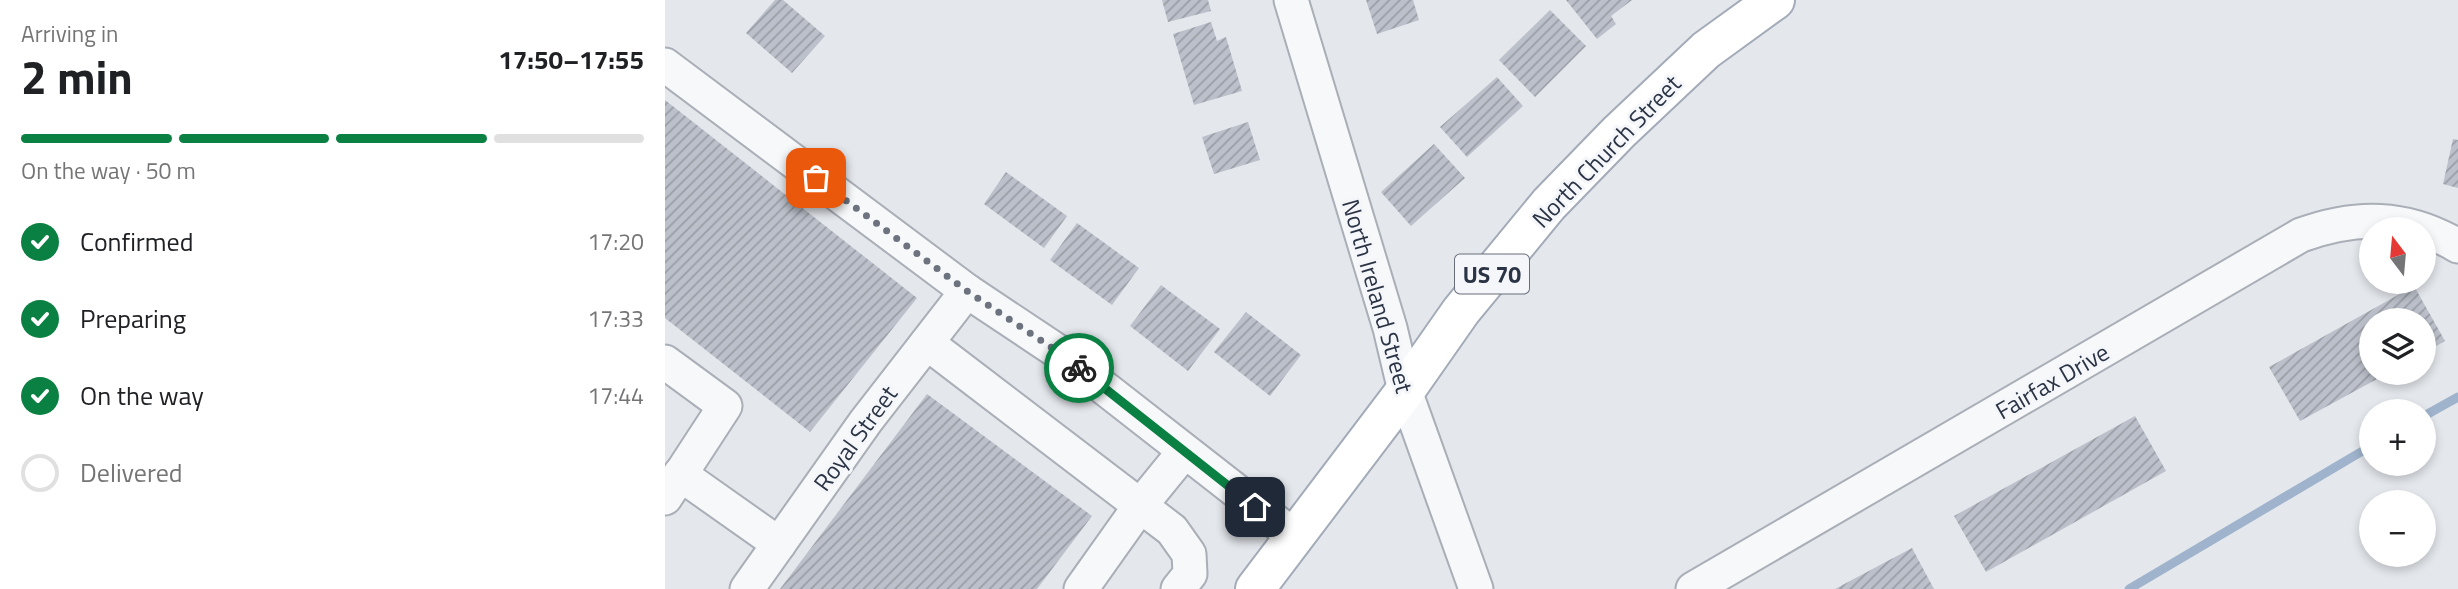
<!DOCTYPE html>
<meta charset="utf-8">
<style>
body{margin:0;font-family:"Titillium Web",sans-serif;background:#f6f6f6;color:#202124;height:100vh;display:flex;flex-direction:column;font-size:26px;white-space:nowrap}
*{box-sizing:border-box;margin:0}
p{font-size:23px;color:#757577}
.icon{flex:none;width:38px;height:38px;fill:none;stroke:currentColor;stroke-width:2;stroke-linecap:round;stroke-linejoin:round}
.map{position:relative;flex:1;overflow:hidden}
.panel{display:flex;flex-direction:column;background:#fff;width:665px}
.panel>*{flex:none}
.needle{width:46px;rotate:344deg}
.tools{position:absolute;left:1694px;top:217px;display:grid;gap:14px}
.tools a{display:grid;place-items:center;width:77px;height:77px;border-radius:50%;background:#fff;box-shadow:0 4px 10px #0003;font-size:35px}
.pin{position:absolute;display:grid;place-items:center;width:60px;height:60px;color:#fff;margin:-30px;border-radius:14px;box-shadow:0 4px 10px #0006}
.courier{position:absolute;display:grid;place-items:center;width:70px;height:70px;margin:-35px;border:5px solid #0b8043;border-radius:50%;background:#fff;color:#222;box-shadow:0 2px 9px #0007}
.summary em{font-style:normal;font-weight:700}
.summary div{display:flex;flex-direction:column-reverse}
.summary{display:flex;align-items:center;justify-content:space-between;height:119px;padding:0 21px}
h1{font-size:46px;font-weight:700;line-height:52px}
.bar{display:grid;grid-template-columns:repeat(4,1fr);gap:10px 7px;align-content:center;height:84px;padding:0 21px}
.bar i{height:9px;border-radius:5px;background:#e0e0e0}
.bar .selected{background:#0b8043}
.bar p{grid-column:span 4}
ol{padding:0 21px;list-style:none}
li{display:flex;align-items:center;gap:21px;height:77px}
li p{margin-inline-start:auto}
li .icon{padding:7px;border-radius:50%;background:#0b8043;color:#fff;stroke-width:4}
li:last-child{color:#757577}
li i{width:38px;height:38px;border:4px solid #e0e0e0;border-radius:50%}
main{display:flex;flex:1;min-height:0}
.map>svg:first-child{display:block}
</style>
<main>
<section class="panel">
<div class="summary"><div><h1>2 min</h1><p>Arriving in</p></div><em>17:50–17:55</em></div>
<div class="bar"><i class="selected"></i><i class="selected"></i><i class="selected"></i><i></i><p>On the way · 50 m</p></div>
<ol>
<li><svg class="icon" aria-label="check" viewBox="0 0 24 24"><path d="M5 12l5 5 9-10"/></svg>Confirmed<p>17:20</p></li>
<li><svg class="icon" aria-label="check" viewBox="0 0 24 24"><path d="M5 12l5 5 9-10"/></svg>Preparing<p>17:33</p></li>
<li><svg class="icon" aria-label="check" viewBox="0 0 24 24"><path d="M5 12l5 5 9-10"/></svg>On the way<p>17:44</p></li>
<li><i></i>Delivered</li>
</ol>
</section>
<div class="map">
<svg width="1793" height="589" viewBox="0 0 1793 589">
<defs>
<pattern id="building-hatch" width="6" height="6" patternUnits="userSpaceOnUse" patternTransform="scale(1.75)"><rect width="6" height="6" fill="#bbc0ca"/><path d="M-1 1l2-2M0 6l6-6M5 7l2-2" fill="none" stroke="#989da6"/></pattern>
</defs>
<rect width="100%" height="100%" fill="#e4e7ec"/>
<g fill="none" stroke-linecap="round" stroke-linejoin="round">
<g stroke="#9fb4cc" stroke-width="9">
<path d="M1759,416L1793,397"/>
<path d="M1464,589L1706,446"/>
</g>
</g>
<g fill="url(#building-hatch)">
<path d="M110,0H118L160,36L127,73L81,33Z"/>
<path d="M497,0H543L546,11L503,22Z"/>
<path d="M701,0H748L754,20L712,34Z"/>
<path d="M901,0H967L946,16L951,24L932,39Z"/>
<path d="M885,10L921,46L870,97L834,60Z"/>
<path d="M546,22L552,41L561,37L577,91L529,105L508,34Z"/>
<path d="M832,77L858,106L802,157L775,127Z"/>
<path d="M0,100L252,298L145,432L0,318Z"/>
<path d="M583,122L595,160L549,174L537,137Z"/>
<path d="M1788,139L1793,140V188L1778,184Z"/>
<path d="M769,144L800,178L746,226L716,192Z"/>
<path d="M341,172L402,216L379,248L319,204Z"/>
<path d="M412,223L474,268L447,305L385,260Z"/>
<path d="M496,285L555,329L523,371L465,326Z"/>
<path d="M1749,286L1780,341L1759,353V320H1706V373H1723L1635,421L1604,367Z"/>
<path d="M581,312L636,355L605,396L549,352Z"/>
<path d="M262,394L427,516L372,589H115Z"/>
<path d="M1470,416L1501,471L1321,572L1289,516Z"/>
<path d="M1247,548L1269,589H1170Z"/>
</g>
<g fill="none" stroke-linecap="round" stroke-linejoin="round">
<defs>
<g id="minor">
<path d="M626,0L725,328L740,391L811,589"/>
<path d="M0,65L302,291L392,351L629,536"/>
<path d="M262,343L507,530L524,554L525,574L513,589"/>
<path d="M0,362L60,406L0,498"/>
<path d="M15,474L114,544"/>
<path d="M82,589L201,421L302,291"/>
<path d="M416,589L475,506L519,452"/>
<path d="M1028,589L1636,235C1691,215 1741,215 1793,246"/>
</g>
<path id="major" d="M590,589L740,391L796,311L884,204L954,132L1041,50L1110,0"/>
</defs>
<use href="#minor" stroke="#a9aeb7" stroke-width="37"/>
<use href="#major" stroke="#a3abb8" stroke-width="42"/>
<use href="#minor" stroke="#f7f8fa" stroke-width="33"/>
<use href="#major" stroke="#fff" stroke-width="38"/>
</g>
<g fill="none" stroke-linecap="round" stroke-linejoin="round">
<path stroke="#6c737f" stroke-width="7" stroke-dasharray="0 12.6" d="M151,178L302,291L392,351L414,368"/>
<path stroke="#0b8043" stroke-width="9" d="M414,368L590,507"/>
</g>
<g text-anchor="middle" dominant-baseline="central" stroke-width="6" stroke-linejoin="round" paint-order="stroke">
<rect fill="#f4f6f9" stroke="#676e7b" stroke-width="2" x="790" y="254.5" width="74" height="39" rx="5"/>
<g font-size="23" font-weight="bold" fill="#2b3445">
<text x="827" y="274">US 70</text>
</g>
<g font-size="24" fill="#2b3445" stroke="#f4f6f9">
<text transform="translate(941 151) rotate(-46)">North Church Street</text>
<text transform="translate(713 296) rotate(74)">North Ireland Street</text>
<text transform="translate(1387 381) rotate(-30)">Fairfax Drive</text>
<text transform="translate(190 438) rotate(-54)">Royal Street</text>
</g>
</g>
</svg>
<div class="tools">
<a><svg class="needle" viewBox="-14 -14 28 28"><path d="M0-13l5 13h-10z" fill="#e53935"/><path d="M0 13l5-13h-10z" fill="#757577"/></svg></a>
<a><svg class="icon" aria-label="layers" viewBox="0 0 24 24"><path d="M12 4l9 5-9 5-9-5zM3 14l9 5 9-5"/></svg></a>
<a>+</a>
<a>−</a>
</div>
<div class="pin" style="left:151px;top:178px;background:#ea580c"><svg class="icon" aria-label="bag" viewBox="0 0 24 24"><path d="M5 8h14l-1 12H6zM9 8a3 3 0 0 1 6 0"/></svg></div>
<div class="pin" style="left:590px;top:507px;background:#1f2937"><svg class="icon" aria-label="home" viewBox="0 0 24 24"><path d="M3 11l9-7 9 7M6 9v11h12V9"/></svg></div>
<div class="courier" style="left:414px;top:368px"><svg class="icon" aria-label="bike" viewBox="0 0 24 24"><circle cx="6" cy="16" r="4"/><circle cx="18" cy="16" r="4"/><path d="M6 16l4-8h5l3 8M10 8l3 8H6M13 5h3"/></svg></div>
</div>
</main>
